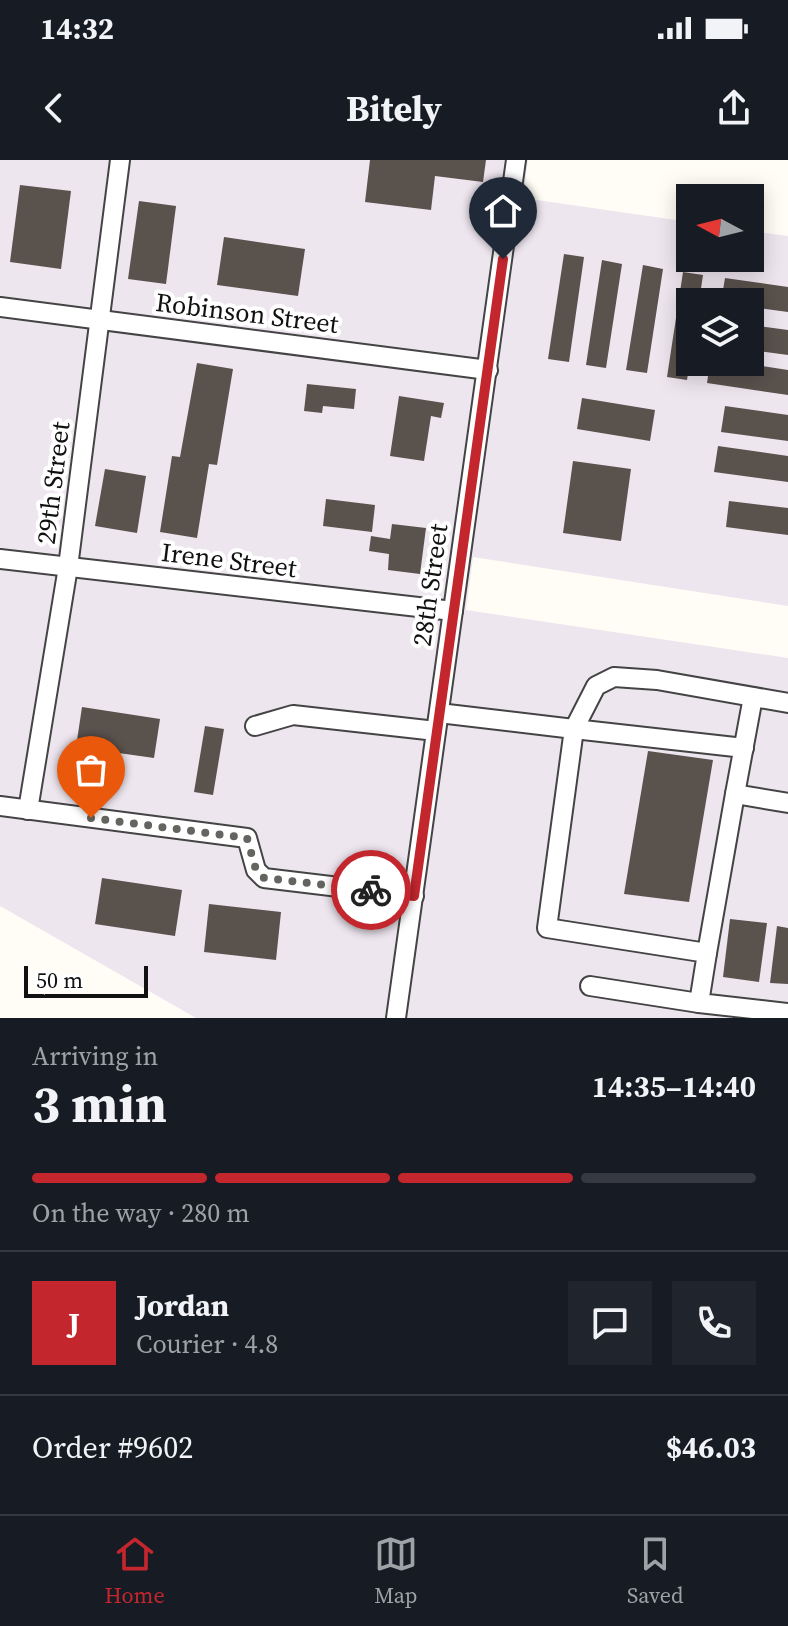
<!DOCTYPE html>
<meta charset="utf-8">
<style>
body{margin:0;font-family:"Source Serif 4",serif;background:#20242c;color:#f1f3f6;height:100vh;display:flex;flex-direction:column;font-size:30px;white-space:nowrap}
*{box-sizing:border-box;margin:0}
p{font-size:26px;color:#9ea1a6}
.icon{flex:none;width:44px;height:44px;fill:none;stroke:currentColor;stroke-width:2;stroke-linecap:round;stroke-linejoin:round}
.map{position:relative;height:858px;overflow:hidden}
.panel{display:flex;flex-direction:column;background:#171b24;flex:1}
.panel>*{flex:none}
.needle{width:52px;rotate:277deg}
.fabs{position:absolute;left:676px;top:24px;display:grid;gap:16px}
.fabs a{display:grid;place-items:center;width:88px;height:88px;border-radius:0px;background:#171b24;box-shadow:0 4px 20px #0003;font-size:40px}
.scale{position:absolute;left:24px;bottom:20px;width:124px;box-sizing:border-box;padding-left:8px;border:4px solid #111;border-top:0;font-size:22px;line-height:28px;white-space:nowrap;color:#111;-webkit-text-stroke:6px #fff;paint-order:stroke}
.pin{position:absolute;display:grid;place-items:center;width:68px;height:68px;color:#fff;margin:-82px -34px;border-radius:50% 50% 50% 0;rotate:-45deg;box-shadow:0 0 8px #0007}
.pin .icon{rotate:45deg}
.courier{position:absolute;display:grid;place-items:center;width:80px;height:80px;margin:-40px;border:6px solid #c4262e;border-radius:50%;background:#fff;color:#222;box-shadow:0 2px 10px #0007}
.head em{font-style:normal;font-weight:700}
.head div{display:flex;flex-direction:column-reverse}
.head{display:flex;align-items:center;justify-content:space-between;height:136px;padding:0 32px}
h1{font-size:52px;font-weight:700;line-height:60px}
.bar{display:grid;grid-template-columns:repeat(4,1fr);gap:12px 8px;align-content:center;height:96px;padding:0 32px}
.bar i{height:10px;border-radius:6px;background:#363941}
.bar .active{background:#c4262e}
.bar p{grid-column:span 4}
.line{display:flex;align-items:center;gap:20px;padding:0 32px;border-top:2px solid #363941}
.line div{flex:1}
.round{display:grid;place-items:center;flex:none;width:84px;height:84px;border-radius:0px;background:#20242c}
.status{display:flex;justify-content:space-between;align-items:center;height:56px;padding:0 40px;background:#171b24;direction:ltr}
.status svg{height:22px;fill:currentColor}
header{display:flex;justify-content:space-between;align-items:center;height:104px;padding:0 32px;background:#171b24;font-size:36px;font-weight:700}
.tab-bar{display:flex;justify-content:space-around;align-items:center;height:112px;border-top:2px solid #363941;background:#171b24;font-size:22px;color:#9ea1a6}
.tab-bar a{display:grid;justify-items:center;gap:4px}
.tab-bar .active{color:#c4262e}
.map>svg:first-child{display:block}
</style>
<div class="status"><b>14:32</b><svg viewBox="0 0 49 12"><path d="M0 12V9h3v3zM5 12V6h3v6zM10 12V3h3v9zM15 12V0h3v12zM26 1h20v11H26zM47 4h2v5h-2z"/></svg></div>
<header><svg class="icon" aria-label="back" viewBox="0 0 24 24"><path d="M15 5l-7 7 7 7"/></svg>Bitely<svg class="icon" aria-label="share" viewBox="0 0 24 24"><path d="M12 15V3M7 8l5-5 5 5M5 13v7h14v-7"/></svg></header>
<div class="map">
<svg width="788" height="858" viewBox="0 0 788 858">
<rect width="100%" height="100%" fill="#fffdf5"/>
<path fill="#eee6ef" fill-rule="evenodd" d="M0,0H528L523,38L690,62V98H750V71L788,76V446L473,397L466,450L788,498V858H196L0,746ZM690,142H750V202H690Z"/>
<g fill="#5a524d">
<path d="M370,0H486L483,22L435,16L431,50L365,42Z"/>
<path d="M20,25L71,31L61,109L10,102Z"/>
<path d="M139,41L176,46L166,124L128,119Z"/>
<path d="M224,77L305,89L298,136L217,125Z"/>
<path d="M564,94L584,97L569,202L548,199Z"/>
<path d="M602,100L622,104L606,208L586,205Z"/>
<path d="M643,105L663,109L647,213L626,210Z"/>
<path d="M683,112L703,115L699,142H690V200L687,220L667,217Z"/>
<path d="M725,118L788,127V152L750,147V142H721Z"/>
<path d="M750,165L788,170V195L750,190Z"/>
<path d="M710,202H735L788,210V235L707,223Z"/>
<path d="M197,203L233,209L217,305L209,304L197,378L160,372L172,296L180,297Z"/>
<path d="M307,224L356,229L354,249L323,246L322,253L304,251Z"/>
<path d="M399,236L444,243L441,258L431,256L424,301L390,296Z"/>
<path d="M582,238L655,250L650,281L577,269Z"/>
<path d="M725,246L788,255V281L721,272Z"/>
<path d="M718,286L788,296V322L714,312Z"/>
<path d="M573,301L631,309L621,381L563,373Z"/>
<path d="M105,309L146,316L137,373L95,366Z"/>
<path d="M326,339L375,345L372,372L323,366Z"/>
<path d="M729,341L788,348V375L726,367Z"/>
<path d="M392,364L426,368L420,414L388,410L389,394L369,391L371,376L390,379Z"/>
<path d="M82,547L160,559L154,598L76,587Z"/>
<path d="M205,566L224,569L213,635L194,632Z"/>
<path d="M648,591L713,600L689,742L624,734Z"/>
<path d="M102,718L182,730L175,776L95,764Z"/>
<path d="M209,744L281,752L276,800L204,792Z"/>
<path d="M730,759L767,763L759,822L723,817Z"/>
<path d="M777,766L788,768V824L770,823Z"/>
</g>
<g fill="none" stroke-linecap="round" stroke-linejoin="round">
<defs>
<g id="minor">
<path d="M0,147L488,210"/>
<path d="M0,399L453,451"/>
<path d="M753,537L735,634L788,643"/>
<path d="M439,553L574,569L547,768L707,793L699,843L788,853"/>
<path d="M255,566L293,555L436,571"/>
<path d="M744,588L574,569L596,526L614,517L657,520L788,543"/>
<path d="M0,646L247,678L256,710L264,718L414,736"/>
<path d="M28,650L68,407L120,0"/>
<path d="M707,793L735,634"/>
<path d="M590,826L699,843"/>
<path d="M396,858L516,0"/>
</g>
</defs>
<use href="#minor" stroke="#444" stroke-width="22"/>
<use href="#minor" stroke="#fff" stroke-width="18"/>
</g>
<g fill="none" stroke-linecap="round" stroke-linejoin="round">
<path stroke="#646461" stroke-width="8" stroke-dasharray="0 14.4" d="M91,658L247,678L256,710L264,718L371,730"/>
<path stroke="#c4262e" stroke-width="10" d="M371,730L414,736L503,99"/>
</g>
<g text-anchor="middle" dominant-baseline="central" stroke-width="8" stroke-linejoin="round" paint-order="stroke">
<g font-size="26" fill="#111" stroke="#fff">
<text transform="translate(247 153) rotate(7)">Robinson Street</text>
<text transform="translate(53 323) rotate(-83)">29th Street</text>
<text transform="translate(229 400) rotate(7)">Irene Street</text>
<text transform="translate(430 425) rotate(-82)">28th Street</text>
</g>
</g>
</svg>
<div class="fabs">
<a><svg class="needle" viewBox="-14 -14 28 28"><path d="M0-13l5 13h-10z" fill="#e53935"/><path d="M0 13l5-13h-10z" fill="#9ea1a6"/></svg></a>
<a><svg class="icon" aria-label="layers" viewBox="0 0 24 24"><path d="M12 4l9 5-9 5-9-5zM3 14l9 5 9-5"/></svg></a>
</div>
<div class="scale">50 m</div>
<div class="pin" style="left:91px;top:658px;background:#ea580c"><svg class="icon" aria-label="bag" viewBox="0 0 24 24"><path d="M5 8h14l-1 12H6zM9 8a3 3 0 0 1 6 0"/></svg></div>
<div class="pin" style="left:503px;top:99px;background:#1f2937"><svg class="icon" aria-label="home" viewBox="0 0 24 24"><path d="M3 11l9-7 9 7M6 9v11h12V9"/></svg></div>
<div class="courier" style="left:371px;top:730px"><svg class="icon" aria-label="bike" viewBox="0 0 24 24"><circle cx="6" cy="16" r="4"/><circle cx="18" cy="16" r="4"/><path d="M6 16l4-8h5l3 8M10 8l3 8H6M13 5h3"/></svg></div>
</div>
<section class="panel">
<div class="head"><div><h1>3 min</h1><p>Arriving in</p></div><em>14:35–14:40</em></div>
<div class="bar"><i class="active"></i><i class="active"></i><i class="active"></i><i></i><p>On the way · 280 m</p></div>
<div class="line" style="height:144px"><b class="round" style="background:#c4262e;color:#fff">J</b><div><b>Jordan</b><p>Courier · 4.8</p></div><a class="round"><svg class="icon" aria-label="chat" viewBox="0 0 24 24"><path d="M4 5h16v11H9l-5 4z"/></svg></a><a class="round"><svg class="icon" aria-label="phone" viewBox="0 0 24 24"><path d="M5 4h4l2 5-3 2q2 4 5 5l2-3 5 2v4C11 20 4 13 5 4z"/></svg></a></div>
<div class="line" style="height:104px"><div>Order #9602</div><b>$46.03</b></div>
</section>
<nav class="tab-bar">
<a class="active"><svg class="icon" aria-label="home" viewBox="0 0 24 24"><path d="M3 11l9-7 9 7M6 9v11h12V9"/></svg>Home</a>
<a><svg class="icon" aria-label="map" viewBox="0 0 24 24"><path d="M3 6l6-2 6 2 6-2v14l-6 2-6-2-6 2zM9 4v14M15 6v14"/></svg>Map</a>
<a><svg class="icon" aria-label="saved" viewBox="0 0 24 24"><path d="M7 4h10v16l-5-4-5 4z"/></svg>Saved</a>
</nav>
